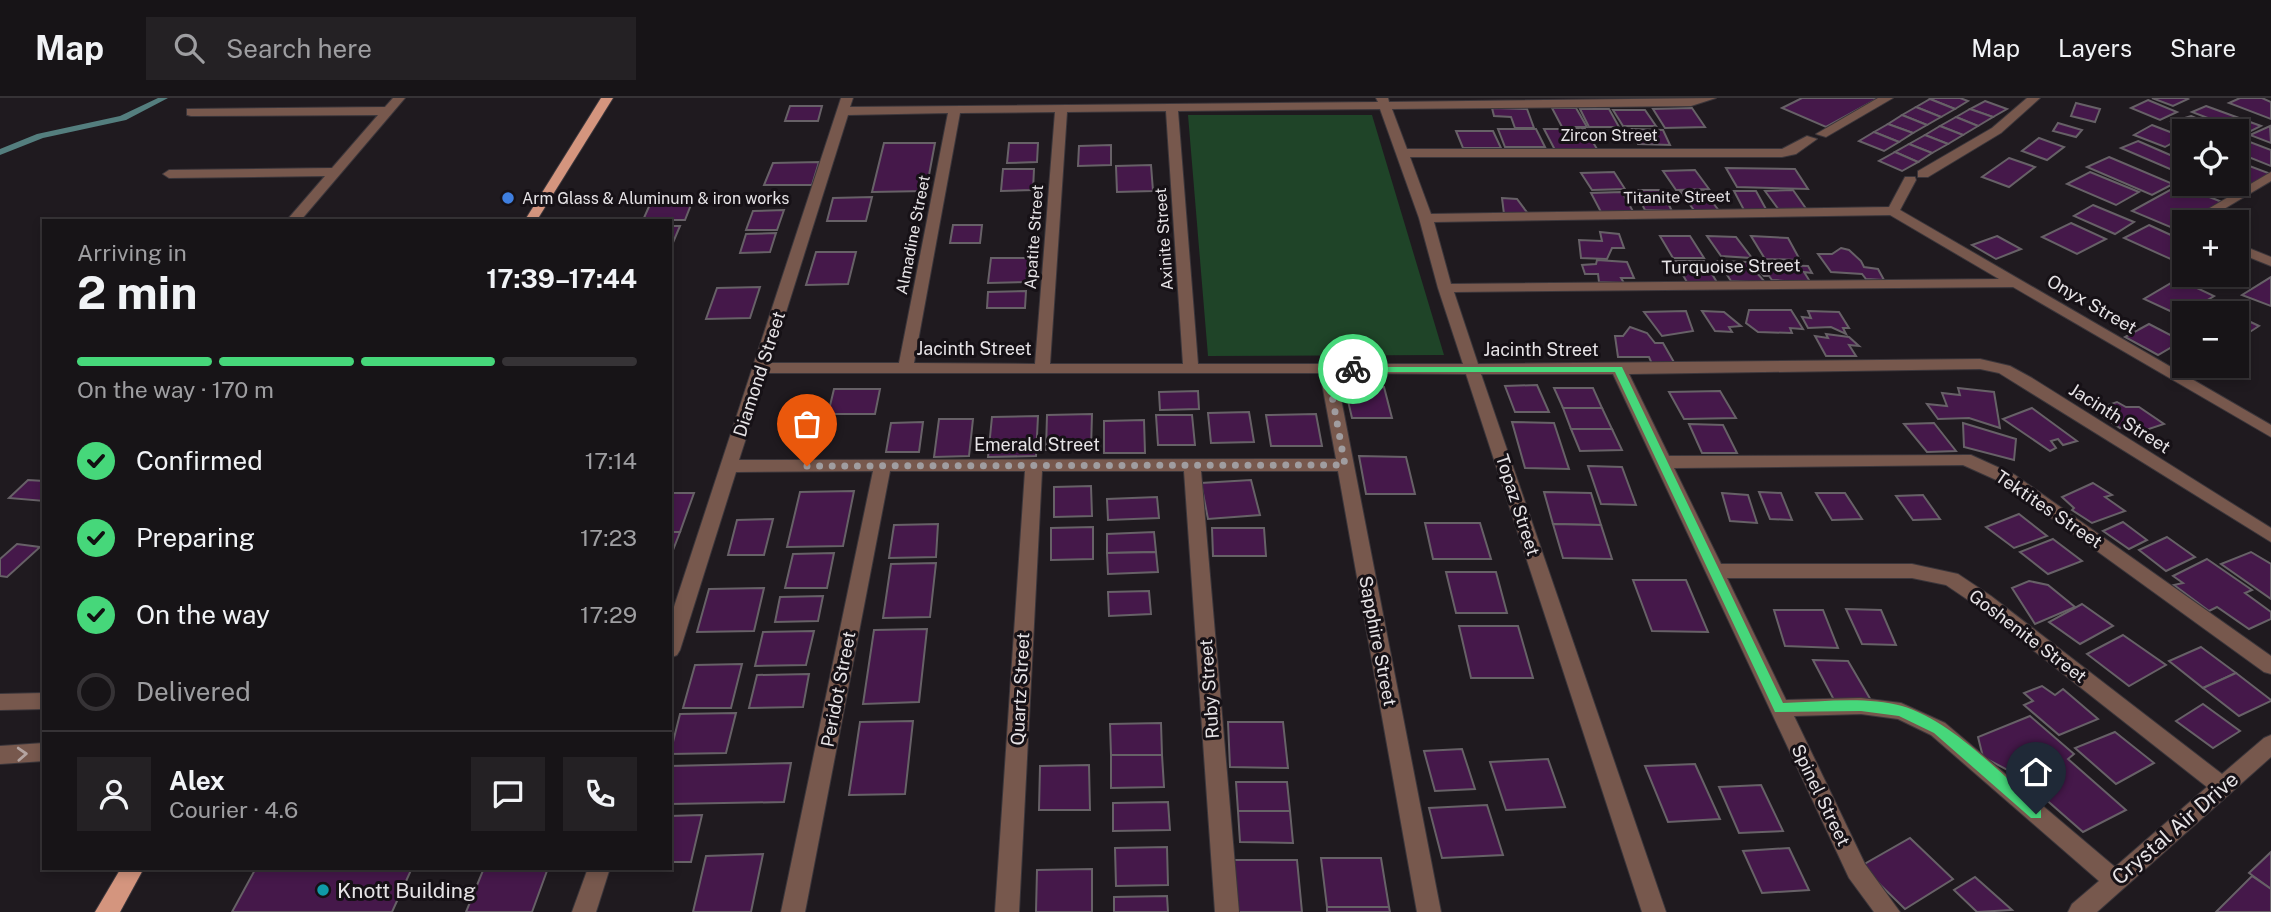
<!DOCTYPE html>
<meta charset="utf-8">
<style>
body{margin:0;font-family:"Public Sans",sans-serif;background:#242124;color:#f1f3f6;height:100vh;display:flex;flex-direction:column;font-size:26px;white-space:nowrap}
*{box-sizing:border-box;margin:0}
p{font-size:23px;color:#9e9ea1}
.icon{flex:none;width:38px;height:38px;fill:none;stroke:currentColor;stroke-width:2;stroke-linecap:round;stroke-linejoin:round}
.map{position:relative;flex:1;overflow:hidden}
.panel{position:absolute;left:42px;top:121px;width:630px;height:651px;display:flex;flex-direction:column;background:#171417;border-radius:0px;box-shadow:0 4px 10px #0003,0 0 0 2px #363336}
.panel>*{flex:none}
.buttons{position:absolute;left:2172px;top:21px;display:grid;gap:14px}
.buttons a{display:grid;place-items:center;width:77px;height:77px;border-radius:0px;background:#171417;box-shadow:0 4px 10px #0003,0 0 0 2px #363336;font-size:35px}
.pin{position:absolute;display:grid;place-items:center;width:60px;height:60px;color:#fff;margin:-72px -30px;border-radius:50% 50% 50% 0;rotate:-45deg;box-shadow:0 0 7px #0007}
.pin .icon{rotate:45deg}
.courier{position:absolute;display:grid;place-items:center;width:70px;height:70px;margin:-35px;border:5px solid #46d77a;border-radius:50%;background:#fff;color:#222;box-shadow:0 2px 9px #0007}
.summary em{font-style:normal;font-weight:700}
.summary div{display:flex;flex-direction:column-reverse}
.summary{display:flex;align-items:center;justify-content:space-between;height:119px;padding:0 35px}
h1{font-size:46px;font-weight:700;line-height:52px}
.bar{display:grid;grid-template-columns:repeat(4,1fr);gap:10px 7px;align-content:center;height:84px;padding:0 35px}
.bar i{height:9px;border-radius:5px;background:#363336}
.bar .active{background:#46d77a}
.bar p{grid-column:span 4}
.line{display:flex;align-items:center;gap:18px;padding:0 35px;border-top:2px solid #363336}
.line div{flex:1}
.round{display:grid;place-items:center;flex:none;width:74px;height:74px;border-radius:0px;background:#242124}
ol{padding:0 35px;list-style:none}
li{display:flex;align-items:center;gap:21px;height:77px}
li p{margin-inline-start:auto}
li .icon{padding:7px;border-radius:50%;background:#46d77a;color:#111;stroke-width:4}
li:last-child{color:#9e9ea1}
li i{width:38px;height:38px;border:4px solid #363336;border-radius:50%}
header{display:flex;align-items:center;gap:42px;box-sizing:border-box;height:98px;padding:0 35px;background:#171417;border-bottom:2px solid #363336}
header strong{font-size:33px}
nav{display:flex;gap:38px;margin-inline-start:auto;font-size:24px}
.search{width:490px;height:63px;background:#242124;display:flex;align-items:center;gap:18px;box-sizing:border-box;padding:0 24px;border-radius:0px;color:#9e9ea1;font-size:26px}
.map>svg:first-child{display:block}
</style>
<header>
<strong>Map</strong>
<div class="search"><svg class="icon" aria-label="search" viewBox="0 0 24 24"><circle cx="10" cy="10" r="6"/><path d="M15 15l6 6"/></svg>Search here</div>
<nav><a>Map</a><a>Layers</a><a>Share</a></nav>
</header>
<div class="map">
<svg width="2271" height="814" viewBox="0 0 2271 814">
<rect width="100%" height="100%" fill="#1f1a1f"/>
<path fill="#1f4428" d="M1188,17H1372L1444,257L1208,258Z"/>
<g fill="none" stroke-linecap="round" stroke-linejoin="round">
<path fill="#547e7e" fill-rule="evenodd" d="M158,0H168L126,22L43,40L0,57V51L37,36L120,18Z"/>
</g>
<g fill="#45184a" stroke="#676167" stroke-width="2">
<path d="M1802,0H1874L1877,1L1826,29L1782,10Z"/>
<path d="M1932,0H1960L1968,3L1955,11L1930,1Z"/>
<path d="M2152,0H2186L2188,1L2173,8Z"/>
<path d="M2240,0H2262L2271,4V21L2229,5Z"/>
<path d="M1930,1L1955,11L1941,19L1916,9Z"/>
<path d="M2148,2L2177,14L2160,22L2131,10Z"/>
<path d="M1985,3L2007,11L1993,19L1970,11Z"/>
<path d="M2076,5L2100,11L2095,24L2071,18Z"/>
<path d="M790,8H822L818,23H785Z"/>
<path d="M2206,8L2261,28L2247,35L2192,14Z"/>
<path d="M1916,9L1941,19L1927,27L1902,17Z"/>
<path d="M1492,10L1527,11L1534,30H1515L1511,19L1494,18Z"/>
<path d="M1552,10H1576L1587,29H1562Z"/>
<path d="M1692,10L1705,29L1665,30L1653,11Z"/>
<path d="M1580,11H1609L1619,29H1589Z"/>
<path d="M1970,11L1993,19L1978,28L1956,19Z"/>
<path d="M1613,12H1645L1656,28H1623Z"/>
<path d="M1902,17L1927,27L1913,35L1888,26Z"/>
<path d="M2191,18L2226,33H2192L2172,24Z"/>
<path d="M1956,19L1978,28L1963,37L1940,28Z"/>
<path d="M2058,25L2082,32L2076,39L2053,33Z"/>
<path d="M1888,26L1913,35L1899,44L1874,34Z"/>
<path d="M2152,27L2183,39L2165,49L2134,37Z"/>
<path d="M1940,28L1963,37L1948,46L1925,37Z"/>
<path d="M2270,28L2271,45L2250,37Z"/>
<path d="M1498,31H1536L1545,49H1505Z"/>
<path d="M1544,31H1585L1597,51L1555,52Z"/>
<path d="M1632,31L1663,32L1670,47L1638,46Z"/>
<path d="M1456,33H1493L1501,50H1463Z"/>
<path d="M1874,34L1899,44L1884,53L1859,43Z"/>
<path d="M1925,37L1948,46L1932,55L1909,46Z"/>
<path d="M2039,40L2064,49L2047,62L2022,53Z"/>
<path d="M2242,41L2271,52V68L2236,54V44Z"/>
<path d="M2138,43L2184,63V77L2121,50Z"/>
<path d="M884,45H935L926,93L872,94Z"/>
<path d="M1009,45H1038L1037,64L1007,65Z"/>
<path d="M1909,46L1932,55L1918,64L1895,54Z"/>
<path d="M1111,47V67L1078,68L1079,48Z"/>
<path d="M1895,54L1918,64L1902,73L1879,63Z"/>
<path d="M2109,59L2173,86L2152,97L2087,69Z"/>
<path d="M2009,60L2035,69L2009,89L1982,79Z"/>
<path d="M2236,63L2271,76V77L2250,89L2236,84Z"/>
<path d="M819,64L812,87H764L773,65Z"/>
<path d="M1151,67L1153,93L1117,94L1116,68Z"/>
<path d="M1726,70L1795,71L1808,91L1737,89Z"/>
<path d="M1003,71H1034L1033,92L1001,93Z"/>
<path d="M1695,72L1709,91L1676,92L1663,73Z"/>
<path d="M1614,74L1625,91L1592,92L1581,75Z"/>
<path d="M2090,74L2139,94L2116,107L2067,86Z"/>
<path d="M2200,86H2229L2244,92L2229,99Z"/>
<path d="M2179,87L2222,104L2175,131L2132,113Z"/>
<path d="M1634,92H1661L1672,113L1645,112Z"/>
<path d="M1703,92L1720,114L1696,115L1680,93Z"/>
<path d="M1793,92L1807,112H1779L1765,93Z"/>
<path d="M1734,93H1756L1767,113L1744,112Z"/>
<path d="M1622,94L1634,115L1602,116L1591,95Z"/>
<path d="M872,99L866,123H827L833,100Z"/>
<path d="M1502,100L1517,101L1529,117L1504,116Z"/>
<path d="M651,104H692L685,122H643Z"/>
<path d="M2093,107L2134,124L2115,136L2074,118Z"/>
<path d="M784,112L777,132H746L753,113Z"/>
<path d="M2071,125L2106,141L2077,156L2042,139Z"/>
<path d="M953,127H982L980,145H950Z"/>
<path d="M2149,127L2184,143V159L2175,163L2124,140Z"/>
<path d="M670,128H680L672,147H670Z"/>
<path d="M1600,134L1619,136L1624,150H1612L1607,161L1581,160L1579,142L1602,143Z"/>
<path d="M776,135L770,154L740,155L746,136Z"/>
<path d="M1660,138H1690L1704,160H1673Z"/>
<path d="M1707,138L1736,139L1752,160L1721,158Z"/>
<path d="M1751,138L1788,140L1800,162L1765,161Z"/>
<path d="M1997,138L2021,151L1996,161L1972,147Z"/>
<path d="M1841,150L1849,152L1861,163L1864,169L1878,171L1884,182L1866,181L1862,176L1831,174L1818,156H1832Z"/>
<path d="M816,154H856L848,186L806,187Z"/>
<path d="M991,160H1033L1031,184L988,185Z"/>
<path d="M1597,162L1627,164L1634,180H1621L1624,185L1599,184L1598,176H1585L1582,167L1596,166Z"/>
<path d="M1675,163H1704L1718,186H1688Z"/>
<path d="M1718,163L1747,164L1766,185L1731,183Z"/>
<path d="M1753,166L1808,168L1812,175L1804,174L1811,185L1772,182L1769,178H1764Z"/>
<path d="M2271,179V208L2242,197Z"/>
<path d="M2178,181L2214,198L2181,218L2144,201Z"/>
<path d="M760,189L750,220L706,221L717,190Z"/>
<path d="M1026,193L1025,210H987L988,194Z"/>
<path d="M1749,212H1791L1803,231L1790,230L1792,235L1758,234L1746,225Z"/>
<path d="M1686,213L1693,233L1662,238L1644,214Z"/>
<path d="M1702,213L1724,214L1741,228L1729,229L1732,234L1715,233Z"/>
<path d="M1808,213L1839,214L1849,230H1843L1846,236L1831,229L1808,230L1802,219L1811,220Z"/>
<path d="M2236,217L2259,228L2236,243Z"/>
<path d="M2149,226L2182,243L2158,257L2125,239Z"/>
<path d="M1630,229L1647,235L1655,245H1663L1675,266H1652L1649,259H1618L1615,238H1623Z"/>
<path d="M1826,236L1849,239L1859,248L1849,247L1856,258H1826L1815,238L1828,240Z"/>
<path d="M1537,287L1549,314H1515L1505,288Z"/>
<path d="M1384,289L1392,320H1352L1345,290Z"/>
<path d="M1554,290H1593L1602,310H1563Z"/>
<path d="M1958,290L1994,294L2000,330L1969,320L1938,321L1927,306L1947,308L1942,295L1960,297Z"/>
<path d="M834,291H880L875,316H828Z"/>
<path d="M1198,293L1199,311L1160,312L1159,294Z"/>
<path d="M1720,293L1736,320L1684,321L1669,294Z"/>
<path d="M2117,304L2126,309H2139L2164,326L2143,333L2132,325L2120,330L2093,312Z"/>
<path d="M1563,310H1602L1612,331H1571Z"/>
<path d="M2032,310L2077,343L2063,347L2058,341L2051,343L2056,350L2050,353L2003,321Z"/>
<path d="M1249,314L1254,344L1211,345L1208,315Z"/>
<path d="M1092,316L1091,351L1046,352L1047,317Z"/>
<path d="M1316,316L1322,348H1271L1266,317Z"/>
<path d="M1156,317H1192L1195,347H1158Z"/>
<path d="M1038,318L1036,358L988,359L992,319Z"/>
<path d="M939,321H973L969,358L934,359Z"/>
<path d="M1144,322L1145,355H1104V323Z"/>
<path d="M923,324L919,354H886L891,325Z"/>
<path d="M1512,324L1554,325L1569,371L1525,370Z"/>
<path d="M1934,325L1956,353L1927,354L1904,326Z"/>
<path d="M1963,325L2016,341L2014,362L1964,349Z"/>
<path d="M1689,326L1723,327L1737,355H1702Z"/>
<path d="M1571,331H1612L1622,352L1580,353Z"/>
<path d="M1359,358L1406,359L1415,396H1366Z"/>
<path d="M1588,368L1622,369L1636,407L1601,406Z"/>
<path d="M28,382L44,383V403L9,400Z"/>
<path d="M1251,382L1260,417L1208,421L1201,385Z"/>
<path d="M2093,385L2112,397L2105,399L2125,413L2092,425L2072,412L2074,410L2062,399Z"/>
<path d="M1091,388L1092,418L1054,419V389Z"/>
<path d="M854,393L843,448L787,449L800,394Z"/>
<path d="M1544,394L1591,395L1601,427L1553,426Z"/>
<path d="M1759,394L1781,395L1792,422L1770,421Z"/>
<path d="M670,395H694L680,434H670Z"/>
<path d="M1722,395L1748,397L1757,425L1730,423Z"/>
<path d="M1816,395H1845L1862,421L1832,422Z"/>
<path d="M1923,397L1940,421L1913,422L1896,398Z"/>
<path d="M1157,399L1159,420L1108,422L1107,401Z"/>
<path d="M2019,416L2047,438L2014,450L1986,429Z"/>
<path d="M773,421L764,457H728L737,422Z"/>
<path d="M2123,424L2147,442L2129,451L2103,433Z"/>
<path d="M1425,425H1480L1491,461H1433Z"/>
<path d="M938,426L936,459L889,460L894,427Z"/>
<path d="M1553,426L1601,427L1612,461L1563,460Z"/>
<path d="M1093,429V461L1051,462V430Z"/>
<path d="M1212,430H1264L1266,458H1213Z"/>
<path d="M670,434H680L670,460Z"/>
<path d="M1154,434L1156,454L1107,455V436Z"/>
<path d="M2167,439L2195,459L2166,473L2139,452Z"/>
<path d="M2053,441L2082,463L2048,476L2020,454Z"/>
<path d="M17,446L40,449L7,479L0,478V461Z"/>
<path d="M1156,454L1158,474L1108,476L1107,455Z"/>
<path d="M2251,454L2271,466V501L2221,466Z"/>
<path d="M834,455L827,490H785L793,456Z"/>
<path d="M2207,461L2252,492L2245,495L2271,514V521L2249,531L2217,509L2209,513L2174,487L2183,485L2173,478Z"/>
<path d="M936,465L930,519L883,520L891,466Z"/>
<path d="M1446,474H1496L1507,515H1456Z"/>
<path d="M1633,482H1686L1708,534L1652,533Z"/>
<path d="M2029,483L2048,487L2075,509L2035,526L2012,490Z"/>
<path d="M764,490L754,533L697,534L709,491Z"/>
<path d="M1149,493L1151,516L1109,518L1108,494Z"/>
<path d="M823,498L818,523L775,524L780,499Z"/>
<path d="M2082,506L2113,528L2080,546L2049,524Z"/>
<path d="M1846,511L1881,512L1896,547L1862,546Z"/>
<path d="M1774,512H1823L1838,550L1785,548Z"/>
<path d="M1459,528H1518L1533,580H1471Z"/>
<path d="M927,531L919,604L863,606L874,532Z"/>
<path d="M814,533L806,567L755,568L763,534Z"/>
<path d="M2123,537L2166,567L2129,588L2087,556Z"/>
<path d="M2201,549L2236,575L2203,590L2169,563Z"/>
<path d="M1813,562L1848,563L1872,604L1834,602Z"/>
<path d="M742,566L731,610H683L695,567Z"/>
<path d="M2236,575L2271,602V603L2239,618L2203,590Z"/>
<path d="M809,576L803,609L749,610L757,577Z"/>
<path d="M2042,588L2055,597L2063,591L2098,621L2059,637L2024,607L2033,603L2024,595Z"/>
<path d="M2203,606L2240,633L2213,650L2176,623Z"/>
<path d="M736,615L726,655L670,656L680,616Z"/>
<path d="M2030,618L2074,656L2068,661L2126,712L2083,734L2019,678L1983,659L1978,639Z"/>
<path d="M913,623L905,696L849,697L860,624Z"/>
<path d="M1228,624H1283L1288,670L1230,669Z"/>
<path d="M1161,625L1162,657H1111L1110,626Z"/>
<path d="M2115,634L2154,665L2116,686L2075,650Z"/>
<path d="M1462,651L1475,691L1435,693L1424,653Z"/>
<path d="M1111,657H1162L1164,689L1111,690Z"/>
<path d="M1548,661L1565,709L1506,712L1490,664Z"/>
<path d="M791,665L784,704L670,706V668Z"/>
<path d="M1695,666L1720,721L1668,724L1645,668Z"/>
<path d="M1089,667L1090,712H1039L1040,668Z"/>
<path d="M1236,684H1287L1290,713H1238Z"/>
<path d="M1761,687L1783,733L1739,735L1719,689Z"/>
<path d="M1168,704L1170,732L1113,733V705Z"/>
<path d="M1487,707L1503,757L1442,760L1429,710Z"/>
<path d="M1238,713H1290L1293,745L1240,744Z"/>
<path d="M702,717L691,764H670V718Z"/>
<path d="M1910,740L1953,781L1905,811L1861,768Z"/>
<path d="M1167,749L1168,787L1116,788L1115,750Z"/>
<path d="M1789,750L1809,792L1762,795L1743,753Z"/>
<path d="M2271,754V791L2249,775Z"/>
<path d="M763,756L751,814H693L706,758Z"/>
<path d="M1321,760H1381L1389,809H1327Z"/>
<path d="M1234,762H1297L1302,814H1237Z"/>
<path d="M256,770H412L392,814H232Z"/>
<path d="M484,770H548L532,814H466Z"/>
<path d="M1092,771V814H1036L1037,772Z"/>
<path d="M2252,778L2271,791V814H2216Z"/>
<path d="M1975,779L2012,812L1977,814L1954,792Z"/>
<path d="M1167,798L1168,814H1114V799Z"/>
<path d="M1327,809H1389L1390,814H1327Z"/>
</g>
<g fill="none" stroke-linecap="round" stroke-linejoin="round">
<defs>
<g id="minor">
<path d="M393,0H405L301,122H287L325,78L169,80L163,76L169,72L332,70L378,17L191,18L187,17V11L385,9Z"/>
<path d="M841,0H853L850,9L1378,4L1376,0H1388L1389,4L1716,0L1691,8L1392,11L1407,51H1782L1807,38L1817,41L1796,56L1782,59H1410L1431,116L1889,109L1905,79H1915L1916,82L1900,112L2271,327V339L2013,189L1454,194L1478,266L1980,261L2010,268L2032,280L2271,430V444L1999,275L1980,271L1629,276L1669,358L1971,357L2015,377L2271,558V576L2264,574L2003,385L1963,367L1674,370L1721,466H1912L1958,476L1991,498L2222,676L2264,640L2271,637V659L2097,814H2068L2072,806L2099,783L1931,637L1898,621L1861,616L1794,618L1865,766L1900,814H1874L1849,780L1613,276H1481L1666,814H1642L1466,276L1336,275L1441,814H1417L1338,373H1201L1239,814H1215L1184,373H1042L1019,814H995L1025,373H890L805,814H781L873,373L736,374L680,552L677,557L670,560V521ZM1380,11L1419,120L1438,190L1463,266H1198L1178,13ZM1166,13L1183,266H1050L1067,14ZM1055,14L1035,266L914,265L960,15ZM948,15L899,265H770L848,17ZM1890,117L1999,181L1451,186L1434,124ZM767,275H1320L1336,361L739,362ZM1727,480H1912L1946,487L1977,508L2207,689L2115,769L1945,625L1901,605L1861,600L1786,602Z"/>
<path d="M1878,0H1893L1826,39L1816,36Z"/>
<path d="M2027,0H2040L2001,35L1928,79H1918V73L1992,30Z"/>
<path d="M2271,74V83L2202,124H2186Z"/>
<path d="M2236,145L2271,159V168L2236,154Z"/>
<path d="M44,595V611L0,612V596Z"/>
<path d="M44,645V663L0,666V648Z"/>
<path d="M588,770H610L596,814H572Z"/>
</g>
<g id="major">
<path d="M601,0H613L537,122H525Z"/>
<path d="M121,770H144L120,814H95Z"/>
</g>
</defs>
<use href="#minor" stroke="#3b363b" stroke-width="2"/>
<use href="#major" stroke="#3b363b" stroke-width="2"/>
<use href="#minor" fill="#77584d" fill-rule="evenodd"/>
<use href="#major" fill="#d4957e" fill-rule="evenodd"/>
</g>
<defs><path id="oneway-chevron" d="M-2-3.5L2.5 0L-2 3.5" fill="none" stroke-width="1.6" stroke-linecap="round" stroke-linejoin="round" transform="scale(1.75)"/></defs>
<use stroke="#b4a4a1" href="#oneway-chevron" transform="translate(22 656) rotate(-3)"/>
<path fill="#46d77a" d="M1350,269H1622L1783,605C1822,604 1865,598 1902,608C1951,622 2003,678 2041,711V720H2031L1934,635L1899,618L1861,613L1775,614L1615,274H1353L1348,271Z"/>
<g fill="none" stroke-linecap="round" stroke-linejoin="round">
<path stroke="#a09da0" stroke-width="7" stroke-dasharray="0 12.6" d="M807,368L1345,367L1327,271H1353"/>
</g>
<circle fill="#3f7fe0" stroke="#161116" stroke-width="2.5" cx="508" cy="100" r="7"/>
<circle fill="#0f9aa8" stroke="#161116" stroke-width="2.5" cx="323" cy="792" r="7"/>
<g text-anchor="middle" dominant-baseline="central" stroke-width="6" stroke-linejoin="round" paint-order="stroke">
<g font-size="16" fill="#e6e3e6" stroke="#161116">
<text x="1609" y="37">Zircon Street</text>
<text transform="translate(1677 99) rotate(-1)">Titanite Street</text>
<text transform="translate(913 137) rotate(-79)">Almadine Street</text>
<text transform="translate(1034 139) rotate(-86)">Apatite Street</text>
<text transform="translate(1164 141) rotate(-94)">Axinite Street</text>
</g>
<g font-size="16" fill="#e6e3e6" stroke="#161116" text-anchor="start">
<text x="522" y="100">Arm Glass &amp; Aluminum &amp; iron works</text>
</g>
<g font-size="18" fill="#e6e3e6" stroke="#161116">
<text transform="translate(1731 168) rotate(-1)">Turquoise Street</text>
<text transform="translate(2092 206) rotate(30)">Onyx Street</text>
<text x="974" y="250">Jacinth Street</text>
<text x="1541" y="251">Jacinth Street</text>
<text transform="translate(759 276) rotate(-72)">Diamond Street</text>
<text transform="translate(2120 320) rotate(32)">Jacinth Street</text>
<text x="1037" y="346">Emerald Street</text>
<text transform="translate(1518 407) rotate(72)">Topaz Street</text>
<text transform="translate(2049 411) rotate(34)">Tektites Street</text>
<text transform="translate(2028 538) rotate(37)">Goshenite Street</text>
<text transform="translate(1378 543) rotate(79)">Sapphire Street</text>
<text transform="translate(838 591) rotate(-79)">Peridot Street</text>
<text transform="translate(1020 591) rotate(-87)">Quartz Street</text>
<text transform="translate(1209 591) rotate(-94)">Ruby Street</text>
<text transform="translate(1821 697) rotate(64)">Spinel Street</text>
</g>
<g font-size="21" fill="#e6e3e6" stroke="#161116">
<text transform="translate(2175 730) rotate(-41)">Crystal Air Drive</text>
</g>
<g font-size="21" fill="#e6e3e6" stroke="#161116" text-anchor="start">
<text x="337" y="792">Knott Building</text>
</g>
</g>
</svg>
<div class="buttons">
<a><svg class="icon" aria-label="locate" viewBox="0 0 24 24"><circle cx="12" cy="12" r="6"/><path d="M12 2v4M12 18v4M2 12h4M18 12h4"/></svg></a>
<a>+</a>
<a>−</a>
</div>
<div class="pin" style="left:807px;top:368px;background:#ea580c"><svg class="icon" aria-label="bag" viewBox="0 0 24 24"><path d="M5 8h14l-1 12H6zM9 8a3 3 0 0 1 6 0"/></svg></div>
<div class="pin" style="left:2036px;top:716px;background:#1f2937"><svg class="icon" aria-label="home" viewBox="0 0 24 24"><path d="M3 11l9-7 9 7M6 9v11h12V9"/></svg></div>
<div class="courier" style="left:1353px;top:271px"><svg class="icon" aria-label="bike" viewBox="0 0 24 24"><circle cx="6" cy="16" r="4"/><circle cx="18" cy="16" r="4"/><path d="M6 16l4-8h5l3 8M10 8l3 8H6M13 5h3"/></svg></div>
<section class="panel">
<div class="summary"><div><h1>2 min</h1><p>Arriving in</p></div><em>17:39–17:44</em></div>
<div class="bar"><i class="active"></i><i class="active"></i><i class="active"></i><i></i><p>On the way · 170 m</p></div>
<ol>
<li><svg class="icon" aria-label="check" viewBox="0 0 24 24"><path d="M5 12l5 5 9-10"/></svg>Confirmed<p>17:14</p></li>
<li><svg class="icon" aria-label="check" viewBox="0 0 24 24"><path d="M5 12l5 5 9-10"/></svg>Preparing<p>17:23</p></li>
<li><svg class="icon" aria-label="check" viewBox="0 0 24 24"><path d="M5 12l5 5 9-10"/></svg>On the way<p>17:29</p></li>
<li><i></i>Delivered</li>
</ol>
<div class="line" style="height:126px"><a class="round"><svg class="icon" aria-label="person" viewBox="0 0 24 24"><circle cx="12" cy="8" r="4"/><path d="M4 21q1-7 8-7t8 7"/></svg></a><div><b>Alex</b><p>Courier · 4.6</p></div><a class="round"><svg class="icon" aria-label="chat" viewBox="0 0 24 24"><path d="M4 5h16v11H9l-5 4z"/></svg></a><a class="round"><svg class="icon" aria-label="phone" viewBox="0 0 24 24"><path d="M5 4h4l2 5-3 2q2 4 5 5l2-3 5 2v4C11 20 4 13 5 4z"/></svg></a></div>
</section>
</div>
